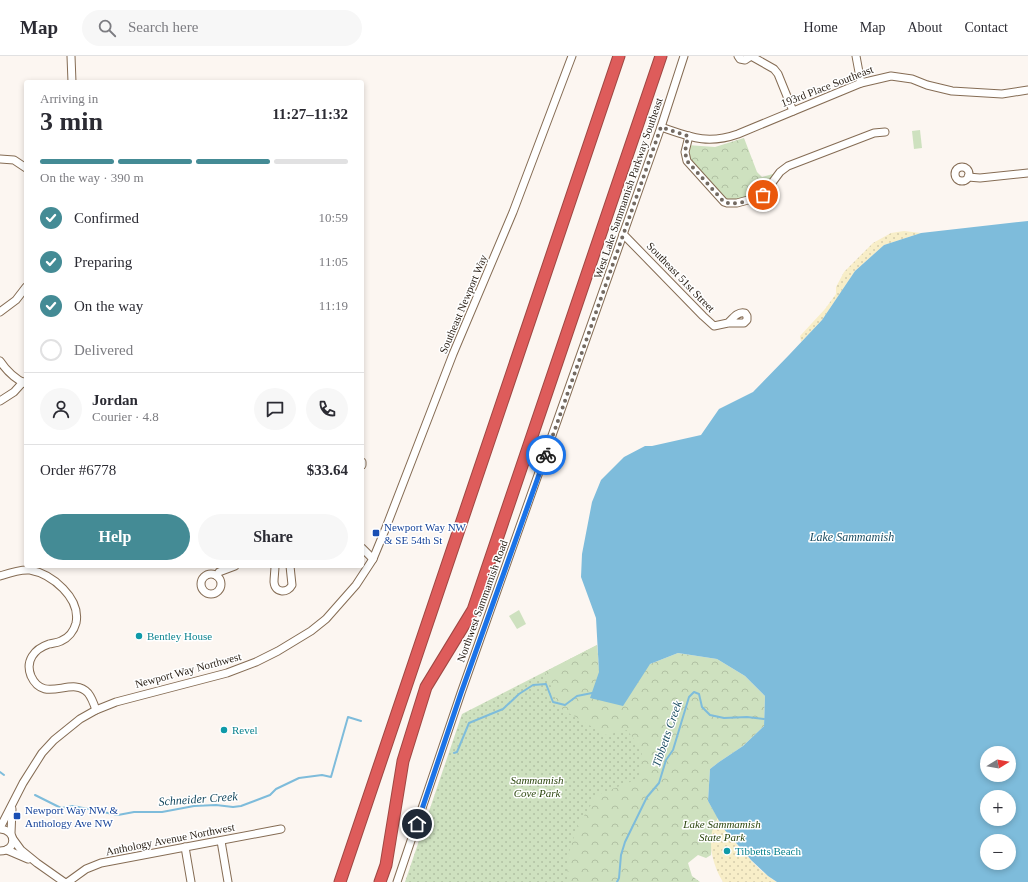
<!DOCTYPE html>
<meta charset="utf-8">
<style>
body{margin:0;font-family:"Times New Roman",serif;background:#f7f7f7;color:#2b2b33;height:100vh;display:flex;flex-direction:column;font-size:15px;white-space:nowrap}
*{box-sizing:border-box;margin:0}
p{font-size:13px;color:#7c7c81}
.icon{flex:none;width:22px;height:22px;fill:none;stroke:currentColor;stroke-width:2;stroke-linecap:round;stroke-linejoin:round}
.map{position:relative;flex:1;overflow:hidden}
.details{position:absolute;left:24px;top:24px;width:340px;height:488px;display:flex;flex-direction:column;background:#fff;border-radius:4px;box-shadow:0 2px 6px #0003}
.details>*{flex:none}
.needle{width:26px;rotate:79deg}
.buttons{position:absolute;left:980px;top:690px;display:grid;gap:8px}
.buttons a{display:grid;place-items:center;width:36px;height:36px;border-radius:50%;background:#fff;box-shadow:0 2px 6px #0003;font-size:20px}
.pin{position:absolute;display:grid;place-items:center;width:34px;height:34px;color:#fff;margin:-17px;border:2px solid #fff;border-radius:50%;box-shadow:0 1px 4px #0007}
.courier{position:absolute;display:grid;place-items:center;width:40px;height:40px;margin:-20px;border:3px solid #1a73e8;border-radius:50%;background:#fff;color:#222;box-shadow:0 1px 5px #0007}
.summary em{font-style:normal;font-weight:700}
.summary div{display:flex;flex-direction:column-reverse}
.summary{display:flex;align-items:center;justify-content:space-between;height:68px;padding:0 16px}
h1{font-size:26px;font-weight:700;line-height:30px}
.bar{display:grid;grid-template-columns:repeat(4,1fr);gap:6px 4px;align-content:center;height:48px;padding:0 16px}
.bar i{height:5px;border-radius:3px;background:#e1e1e2}
.bar .active{background:#448b95}
.bar p{grid-column:span 4}
.line{display:flex;align-items:center;gap:10px;padding:0 16px;border-top:1px solid #e1e1e2}
.line div{flex:1}
.round{display:grid;place-items:center;flex:none;width:42px;height:42px;border-radius:21px;background:#f7f7f7}
ol{padding:0 16px;list-style:none}
li{display:flex;align-items:center;gap:12px;height:44px}
li p{margin-inline-start:auto}
li .icon{padding:4px;border-radius:50%;background:#448b95;color:#fff;stroke-width:4}
li:last-child{color:#7c7c81}
li i{width:22px;height:22px;border:2px solid #e1e1e2;border-radius:50%}
.button{display:flex;gap:8px;margin-top:auto;padding:8px 16px}
.button a{flex:1;height:46px;border-radius:24px;background:#448b95;color:#fff;font-size:16px;font-weight:700;line-height:46px;text-align:center}
.button a+a{background:#f7f7f7;color:#2b2b33}
header{display:flex;align-items:center;gap:24px;box-sizing:border-box;height:56px;padding:0 20px;background:#fff;border-bottom:1px solid #e1e1e2}
header strong{font-size:19px}
nav{display:flex;gap:22px;margin-inline-start:auto;font-size:14px}
.search{width:280px;height:36px;background:#f7f7f7;display:flex;align-items:center;gap:10px;box-sizing:border-box;padding:0 14px;border-radius:22px;color:#7c7c81;font-size:15px}
.map>svg:first-child{display:block}
</style>
<header>
<strong>Map</strong>
<div class="search"><svg class="icon" aria-label="search" viewBox="0 0 24 24"><circle cx="10" cy="10" r="6"/><path d="M15 15l6 6"/></svg>Search here</div>
<nav><a>Home</a><a>Map</a><a>About</a><a>Contact</a></nav>
</header>
<div class="map">
<svg width="1028" height="826" viewBox="0 0 1028 826">
<defs>
<pattern id="grass-dots" width="8" height="8" patternUnits="userSpaceOnUse"><rect width="8" height="8" fill="#cee1bf"/><path d="M2 2h.1M6 6h.1" fill="none" stroke="#b1c1a3" stroke-width="1.8" stroke-linecap="round"/></pattern>
<pattern id="forest-crowns" width="20" height="18" patternUnits="userSpaceOnUse"><rect width="20" height="18" fill="#cee1bf"/><path d="M2 6a3 3 0 1 1 6 0M12 15a3 3 0 1 1 6 0" fill="none" stroke="#b1c1a3"/></pattern>
<pattern id="sand-dots" width="8" height="8" patternUnits="userSpaceOnUse"><rect width="8" height="8" fill="#f8eec8"/><path d="M2 2h.1M6 6h.1" fill="none" stroke="#d5ccab" stroke-width="1.8" stroke-linecap="round"/></pattern>
</defs>
<rect width="100%" height="100%" fill="#fcf6f1"/>
<path fill="url(#grass-dots)" d="M597,589L599,616L623,650L650,608L652,826H405L462,658Z"/>
<g fill="url(#forest-crowns)">
<path d="M744,82L757,116L762,121L780,116L763,139L727,147L690,108L687,89L715,91Z"/>
<path d="M597,589L599,616L590,641L650,608L678,597L717,603L745,620L765,640L764,670L743,690L719,706L710,713L708,745L718,762L713,774L711,799L706,802L698,799L688,807L692,820L700,826H566L568,825L567,803L577,771L597,739L640,722L642,694L627,674L606,679L560,652L545,616Z"/>
</g>
<g fill="url(#sand-dots)">
<path d="M904,175L921,177L884,189L855,215L822,264L801,286L800,280L825,253L836,238V231L844,216L873,187L891,177Z"/>
<path d="M718,762C729,781 758,816 777,826H723C712,809 705,780 718,762Z"/>
</g>
<g fill="#cee1bf">
<path d="M920,74L922,92L914,93L912,75Z"/>
<path d="M519,554L526,568L517,573L509,560Z"/>
</g>
<path fill="#7ebcdb" fill-rule="evenodd" d="M1028,165V826H777L768,820L751,804L723,772L708,745L710,713L719,706L743,690L764,670L765,640L745,620L717,603L678,597L650,608L623,650L590,642L599,616L596,562L581,521L582,498L592,446L601,424L624,401L645,390H652L701,379L719,353L753,336L789,299L822,264L855,215L884,189L921,177ZM987,697H1009V719H987ZM987,741H1009V763H987ZM987,785H1009V807H987Z"/>
<g fill="none" stroke-linecap="round" stroke-linejoin="round">
<g stroke="#7ebcdb" stroke-width="2">
<path d="M454,697L457,696L469,667L503,653L519,638L533,629L546,628L553,646L565,649L577,640L592,637"/>
<path d="M0,716L4,719"/>
<path d="M35,739L61,752L73,750L118,759L134,756H162L194,750L216,749L233,751L241,750L270,739L276,733L299,722L322,719L331,721L348,661L361,665"/>
<path d="M617,826L619,822L621,799L625,786L647,741L659,727L666,704L673,694L689,641L694,636L699,638L702,651L710,659L724,662L747,661L764,663"/>
</g>
<defs>
<g id="minor">
<path d="M71,0L72,26"/>
<path d="M738,0L740,3L745,4L751,0"/>
<path d="M751,0L774,13L778,18L793,55"/>
<path d="M856,0L861,27"/>
<path d="M661,71C690,81 707,89 738,78L861,27L891,20L912,23L927,29L952,35L1002,38L1028,34"/>
<path d="M689,80L685,96L687,105L724,146L727,147H737L759,141L763,139L780,116L788,110L874,77L885,76"/>
<path d="M0,103L14,104L26,112"/>
<circle cx="962" cy="118" r="7"/>
<path d="M968,121L980,122L1028,117"/>
<path d="M623,178L703,260L714,270L728,267H744L747,264V260L745,257C738,255 733,262 728,267"/>
<path d="M0,256L16,244L26,231"/>
<path d="M0,305C6,314 15,323 26,328"/>
<path d="M0,345L14,336L23,326"/>
<path d="M362,406V409"/>
<path d="M362,492L373,503"/>
<path d="M275,510C275,515 274,521 274,526C275,538 288,537 292,529L290,510"/>
<circle cx="211" cy="528" r="10"/>
<path d="M0,520C9,517 20,513 30,514C52,518 81,542 76,567C74,575 68,582 61,585C57,587 53,587 49,588C34,593 25,605 31,620C44,649 72,619 88,637C92,642 94,648 96,654"/>
<path d="M217,520L219,516L235,510"/>
<path d="M0,772L23,727L42,697L54,684L80,663L96,654L116,646L227,617L256,606L278,595L311,575L326,563L356,529L373,503L385,474L453,298L513,156L572,0"/>
<path d="M0,773C17,774 17,795 0,795"/>
<path d="M11,777L12,753"/>
<path d="M13,783L21,794L37,807L64,826"/>
<path d="M221,785L228,826"/>
<path d="M185,791L191,826"/>
<path d="M7,794L28,803"/>
<path d="M68,826L86,813L101,807L281,773"/>
<path d="M397,826L461,637L661,71L684,0"/>
</g>
<g id="highway">
<path d="M340,826L619,0"/>
<path d="M380,826L386,809L403,705L426,631L473,554L661,0"/>
</g>
</defs>
<use href="#minor" stroke="#856c54" stroke-width="9"/>
<use href="#highway" stroke="#9f4742" stroke-width="13"/>
<use href="#minor" stroke="#fff" stroke-width="7"/>
<use href="#highway" stroke="#de5c5b" stroke-width="11"/>
</g>
<g fill="none" stroke-linecap="round" stroke-linejoin="round">
<path stroke="#736a62" stroke-width="4" stroke-dasharray="0 7.2" d="M546,399L661,71L688,80L685,96L687,105L724,146C733,150 754,144 763,139"/>
<path stroke="#1a73e8" stroke-width="5" d="M417,768L461,637L546,399"/>
</g>
<g fill="#1a4fb4" stroke="#fff" stroke-width="1.5">
<rect x="372" y="473" width="8" height="8" rx="2"/>
<rect x="13" y="756" width="8" height="8" rx="2"/>
</g>
<g fill="#0f9aa8" stroke="#fff" stroke-width="1.5">
<circle cx="139" cy="580" r="4"/>
<circle cx="224" cy="674" r="4"/>
<circle cx="727" cy="795" r="4"/>
</g>
<g text-anchor="middle" dominant-baseline="central" stroke-width="3" stroke-linejoin="round" paint-order="stroke">
<g font-size="11" fill="#291f15" stroke="#fff">
<text transform="translate(827 30) rotate(-21)">193rd Place Southeast</text>
<text transform="translate(628 132) rotate(-71)">West Lake Sammamish Parkway Southeast</text>
<text transform="translate(681 221) rotate(46)">Southeast 51st Street</text>
<text transform="translate(463 248) rotate(-67)">Southeast Newport Way</text>
<text transform="translate(482 545) rotate(-70)">Northwest Sammamish Road</text>
<text transform="translate(188 614) rotate(-15)">Newport Way Northwest</text>
<text transform="translate(170 783) rotate(-11)">Anthology Avenue Northwest</text>
</g>
<g font-size="11" fill="#164399" stroke="#fff" text-anchor="start">
<text x="384" y="471">Newport Way NW<tspan x="384" dy="13">&amp; SE 54th St</tspan></text>
<text x="25" y="754">Newport Way NW &amp;<tspan x="25" dy="13">Anthology Ave NW</tspan></text>
</g>
<g font-size="11" fill="#0d838f" stroke="#fff" text-anchor="start">
<text x="147" y="580">Bentley House</text>
<text x="232" y="674">Revel</text>
<text x="735" y="795">Tibbetts Beach</text>
</g>
<g font-size="11" font-style="italic" fill="#2c460e" stroke="#fff">
<text x="537" y="724">Sammamish<tspan x="537" dy="13">Cove Park</tspan></text>
<text x="722" y="768">Lake Sammamish<tspan x="722" dy="13">State Park</tspan></text>
</g>
<g font-size="12" font-style="italic" fill="#184b61" stroke="#fff">
<text x="852" y="481">Lake Sammamish</text>
<text transform="translate(667 678) rotate(-71)">Tibbetts Creek</text>
<text transform="translate(198 743) rotate(-4)">Schneider Creek</text>
</g>
</g>
</svg>
<div class="buttons">
<a><svg class="needle" viewBox="-14 -14 28 28"><path d="M0-13l5 13h-10z" fill="#e53935"/><path d="M0 13l5-13h-10z" fill="#7c7c81"/></svg></a>
<a>+</a>
<a>−</a>
</div>
<div class="pin" style="left:763px;top:139px;background:#ea580c"><svg class="icon" aria-label="bag" viewBox="0 0 24 24"><path d="M5 8h14l-1 12H6zM9 8a3 3 0 0 1 6 0"/></svg></div>
<div class="pin" style="left:417px;top:768px;background:#1f2937"><svg class="icon" aria-label="home" viewBox="0 0 24 24"><path d="M3 11l9-7 9 7M6 9v11h12V9"/></svg></div>
<div class="courier" style="left:546px;top:399px"><svg class="icon" aria-label="bike" viewBox="0 0 24 24"><circle cx="6" cy="16" r="4"/><circle cx="18" cy="16" r="4"/><path d="M6 16l4-8h5l3 8M10 8l3 8H6M13 5h3"/></svg></div>
<section class="details">
<div class="summary"><div><h1>3 min</h1><p>Arriving in</p></div><em>11:27–11:32</em></div>
<div class="bar"><i class="active"></i><i class="active"></i><i class="active"></i><i></i><p>On the way · 390 m</p></div>
<ol>
<li><svg class="icon" aria-label="check" viewBox="0 0 24 24"><path d="M5 12l5 5 9-10"/></svg>Confirmed<p>10:59</p></li>
<li><svg class="icon" aria-label="check" viewBox="0 0 24 24"><path d="M5 12l5 5 9-10"/></svg>Preparing<p>11:05</p></li>
<li><svg class="icon" aria-label="check" viewBox="0 0 24 24"><path d="M5 12l5 5 9-10"/></svg>On the way<p>11:19</p></li>
<li><i></i>Delivered</li>
</ol>
<div class="line" style="height:72px"><a class="round"><svg class="icon" aria-label="person" viewBox="0 0 24 24"><circle cx="12" cy="8" r="4"/><path d="M4 21q1-7 8-7t8 7"/></svg></a><div><b>Jordan</b><p>Courier · 4.8</p></div><a class="round"><svg class="icon" aria-label="chat" viewBox="0 0 24 24"><path d="M4 5h16v11H9l-5 4z"/></svg></a><a class="round"><svg class="icon" aria-label="phone" viewBox="0 0 24 24"><path d="M5 4h4l2 5-3 2q2 4 5 5l2-3 5 2v4C11 20 4 13 5 4z"/></svg></a></div>
<div class="line" style="height:52px"><div>Order #6778</div><b>$33.64</b></div>
<div class="button"><a>Help</a><a>Share</a></div>
</section>
</div>
